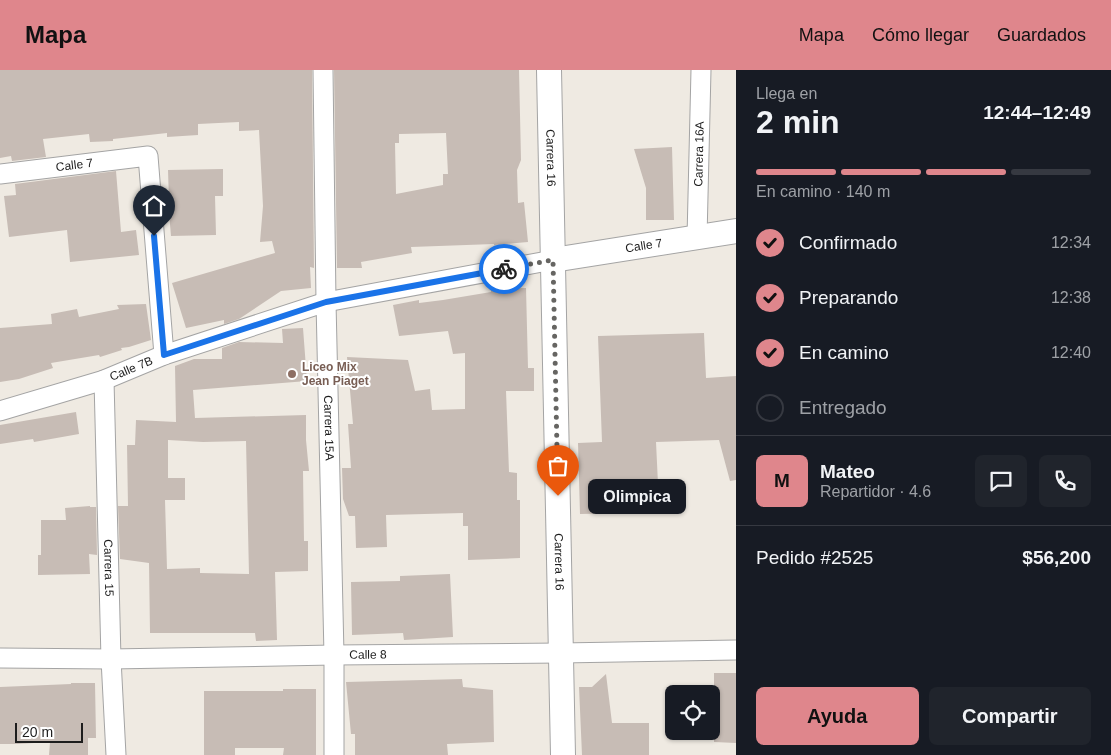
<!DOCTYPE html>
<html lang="es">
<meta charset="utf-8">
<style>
body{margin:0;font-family:Helvetica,sans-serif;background:#20242c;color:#f1f3f6;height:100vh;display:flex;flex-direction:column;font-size:19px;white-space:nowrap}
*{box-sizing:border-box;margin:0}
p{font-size:16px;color:#9ea1a6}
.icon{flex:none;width:28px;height:28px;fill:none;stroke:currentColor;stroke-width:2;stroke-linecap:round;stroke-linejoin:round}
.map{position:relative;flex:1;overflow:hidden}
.sheet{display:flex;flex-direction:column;background:#171b24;width:375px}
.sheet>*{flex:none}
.fabs{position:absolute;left:665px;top:615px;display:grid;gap:10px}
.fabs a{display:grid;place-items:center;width:55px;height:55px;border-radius:8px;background:#171b24;box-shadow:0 1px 4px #0004;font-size:25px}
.scale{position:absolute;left:15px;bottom:12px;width:68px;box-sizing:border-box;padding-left:5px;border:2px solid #1d1d1d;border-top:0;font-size:14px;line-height:18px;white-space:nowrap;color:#1d1d1d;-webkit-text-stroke:4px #fff;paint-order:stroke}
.pin{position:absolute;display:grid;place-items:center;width:42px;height:42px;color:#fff;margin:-51px -21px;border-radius:50% 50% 50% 0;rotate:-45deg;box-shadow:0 0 5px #0007}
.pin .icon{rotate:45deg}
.courier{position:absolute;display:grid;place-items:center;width:50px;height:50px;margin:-25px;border:4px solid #1a73e8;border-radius:50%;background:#fff;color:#222;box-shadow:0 1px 6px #0007}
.bubble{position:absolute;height:35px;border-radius:8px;background:#171b24;box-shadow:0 1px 4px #0004;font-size:16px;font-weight:700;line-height:35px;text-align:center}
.headline em{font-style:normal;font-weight:700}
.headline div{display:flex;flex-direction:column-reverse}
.headline{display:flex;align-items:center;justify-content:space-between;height:85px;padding:0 20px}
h1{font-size:32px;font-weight:700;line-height:38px}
.bar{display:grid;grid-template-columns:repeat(4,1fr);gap:8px 5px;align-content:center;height:60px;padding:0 20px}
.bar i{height:6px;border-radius:4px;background:#363941}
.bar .selected{background:#df868c}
.bar p{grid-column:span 4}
.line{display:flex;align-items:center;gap:12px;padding:0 20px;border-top:1px solid #363941}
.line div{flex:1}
.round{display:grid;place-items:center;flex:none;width:52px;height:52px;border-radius:8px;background:#20242c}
ol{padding:0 20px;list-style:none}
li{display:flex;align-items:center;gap:15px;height:55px}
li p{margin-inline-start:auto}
li .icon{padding:5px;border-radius:50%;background:#df868c;color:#111;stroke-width:4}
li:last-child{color:#9ea1a6}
li i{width:28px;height:28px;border:2px solid #363941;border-radius:50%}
.button{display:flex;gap:10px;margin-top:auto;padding:10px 20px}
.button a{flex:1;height:58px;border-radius:8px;background:#df868c;color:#111;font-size:20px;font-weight:700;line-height:58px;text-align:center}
.button a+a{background:#20242c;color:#f1f3f6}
header{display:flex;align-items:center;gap:30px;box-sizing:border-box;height:70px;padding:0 25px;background:#df868c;color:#111}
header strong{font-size:24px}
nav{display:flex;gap:28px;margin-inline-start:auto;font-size:18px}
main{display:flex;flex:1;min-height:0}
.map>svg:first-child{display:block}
</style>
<header>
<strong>Mapa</strong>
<nav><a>Mapa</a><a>Cómo llegar</a><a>Guardados</a></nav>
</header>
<main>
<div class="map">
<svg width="736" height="685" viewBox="0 0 736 685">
<rect width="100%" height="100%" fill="#efeae2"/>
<g fill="#c7bcb5" fill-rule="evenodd">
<path d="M0,0H312L314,198L310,197L311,218L281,221L239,249L224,254V250L186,258L172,213L275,183L272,171L260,172L263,136L259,60L239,61V52L198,54V65L167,67V63L113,69V71L90,72L89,64L43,69L46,87L12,91L11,86L0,88Z"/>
<path d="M334,0H519L521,90L517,100L518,133L524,132L528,172L494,175V174L411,177L412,183L361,192L362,198H337ZM446,63L448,104H443V115L396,124L395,73H399V64Z"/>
<path d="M672,77L674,150H646V118L634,79Z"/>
<path d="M223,99V126H215L216,165L171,166L168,131H169L168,100Z"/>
<path d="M116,101L121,162L136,160L139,185L70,192L67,160L9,167L4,126L16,125L15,114Z"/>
<path d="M526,218L528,298H534V321H506L509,402L517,403V430H520V488L468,490V456H463V443L386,445L387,477L356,478L355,446H349L343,429L342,398H351L348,354H353L347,287L408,290L415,321L430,319L432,340L465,339V283L453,284L448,261L399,266L393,235L419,230V233L443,230L491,222V219Z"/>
<path d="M146,234L151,270L129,277L121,278L122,280L100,287L99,285L51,293L53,298L19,309L0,312V258L52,254L51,244L77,239L79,247L119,239L117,235Z"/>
<path d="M303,258L307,311L193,320L195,348L306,345V370L309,401H303L304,471H308V501L275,502L277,570L256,571L255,563H150L149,493L120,489L118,436H128L127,375H135L136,350L176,352L175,296L194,289H222V278L239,272L283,273L282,259ZM168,370L203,372L246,371L249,504L200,503V498L167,499L165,430H185V408H168Z"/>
<path d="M704,263L706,308L736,306V410L730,411L719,370L656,372L658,414L627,415L629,443L580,444L578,373L602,372L598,266Z"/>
<path d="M76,342L79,364L34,372L33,369L0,374V355Z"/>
<path d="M90,436V437H96L97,485L89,484L90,504L38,505V485H41V450H66L65,438Z"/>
<path d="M450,504L453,567L404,570L403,563L352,565L351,512L400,511V506Z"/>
<path d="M714,603H736V673L714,672Z"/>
<path d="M606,604L612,653H649V685H582L579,617H592Z"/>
<path d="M462,609L463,617L493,620L494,672L447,674L448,685H355V664H351L346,612Z"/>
<path d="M71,613H95L96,668H88V685H49L50,672L18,674H0V617L71,614Z"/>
<path d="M283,619H316V685H283L284,678H235V685H204V621H283Z"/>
</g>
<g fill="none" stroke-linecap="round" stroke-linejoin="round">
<defs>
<g id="minor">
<path id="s1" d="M323,0L326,232L334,585V685"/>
<path id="s2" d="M0,104L148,86L164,285"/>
<path id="s3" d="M697,168L701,0"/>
<path id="s4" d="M104,310L111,589L116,685"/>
<path id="s5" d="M0,341L104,310L164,285L326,232L553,190"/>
<path id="s6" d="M0,588L111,589L334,585L561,583L736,580"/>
</g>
<g id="tertiary">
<path id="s7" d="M549,0L563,685"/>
<path id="s8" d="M553,190L736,161"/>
</g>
</defs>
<use href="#minor" stroke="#a4a4a4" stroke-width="21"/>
<use href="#tertiary" stroke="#a4a4a4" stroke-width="26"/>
<use href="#minor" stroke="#fff" stroke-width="19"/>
<use href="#tertiary" stroke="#fff" stroke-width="24"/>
</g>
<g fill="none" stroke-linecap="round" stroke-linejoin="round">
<path stroke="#666562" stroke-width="5" stroke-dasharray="0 9" d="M504,199L553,190L558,426"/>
<path stroke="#1a73e8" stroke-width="6" d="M154,166L164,285L326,232L504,199"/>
</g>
<circle fill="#8d6e63" stroke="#fff" stroke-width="2" cx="292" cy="304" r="5"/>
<g text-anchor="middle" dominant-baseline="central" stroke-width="4" stroke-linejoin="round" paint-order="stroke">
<g font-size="12" fill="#1d1d1d" stroke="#fff">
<text stroke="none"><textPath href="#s3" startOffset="84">Carrera 16A</textPath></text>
<text stroke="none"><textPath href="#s7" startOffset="88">Carrera 16</textPath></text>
<text stroke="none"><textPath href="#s2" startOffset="75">Calle 7</textPath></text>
<text stroke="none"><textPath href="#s8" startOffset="92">Calle 7</textPath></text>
<text stroke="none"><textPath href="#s5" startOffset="138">Calle 7B</textPath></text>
<text stroke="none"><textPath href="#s1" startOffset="358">Carrera 15A</textPath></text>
<text stroke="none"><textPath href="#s7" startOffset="492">Carrera 16</textPath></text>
<text stroke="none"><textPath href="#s4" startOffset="188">Carrera 15</textPath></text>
<text stroke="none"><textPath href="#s6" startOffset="368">Calle 8</textPath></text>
</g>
<g font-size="12" font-weight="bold" fill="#785e54" stroke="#fff" text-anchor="start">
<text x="302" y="297">Liceo Mix<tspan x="302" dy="14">Jean Piaget</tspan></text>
</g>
</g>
</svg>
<div class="fabs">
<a><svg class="icon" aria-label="locate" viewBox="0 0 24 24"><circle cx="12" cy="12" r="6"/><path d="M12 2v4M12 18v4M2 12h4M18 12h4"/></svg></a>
</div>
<div class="scale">20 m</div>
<div class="pin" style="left:558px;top:426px;background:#ea580c"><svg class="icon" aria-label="bag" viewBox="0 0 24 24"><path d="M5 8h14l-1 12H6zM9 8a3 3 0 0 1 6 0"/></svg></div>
<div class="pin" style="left:154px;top:166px;background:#1f2937"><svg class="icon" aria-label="home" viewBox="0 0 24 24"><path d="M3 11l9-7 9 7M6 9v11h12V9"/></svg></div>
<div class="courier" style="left:504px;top:199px"><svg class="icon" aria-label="bike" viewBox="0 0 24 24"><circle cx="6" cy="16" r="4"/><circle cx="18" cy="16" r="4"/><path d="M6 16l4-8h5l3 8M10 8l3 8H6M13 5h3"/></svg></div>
<div class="bubble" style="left:588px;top:409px;width:98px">Olimpica</div>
</div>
<section class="sheet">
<div class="headline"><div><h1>2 min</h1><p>Llega en</p></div><em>12:44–12:49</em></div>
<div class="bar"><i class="selected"></i><i class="selected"></i><i class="selected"></i><i></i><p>En camino · 140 m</p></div>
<ol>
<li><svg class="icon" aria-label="check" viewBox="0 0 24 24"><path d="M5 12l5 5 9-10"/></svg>Confirmado<p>12:34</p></li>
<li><svg class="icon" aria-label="check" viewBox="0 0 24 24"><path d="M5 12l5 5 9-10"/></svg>Preparando<p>12:38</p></li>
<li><svg class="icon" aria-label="check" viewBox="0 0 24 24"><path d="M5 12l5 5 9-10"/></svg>En camino<p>12:40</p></li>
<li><i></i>Entregado</li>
</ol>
<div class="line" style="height:90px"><b class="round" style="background:#df868c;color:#111">M</b><div><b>Mateo</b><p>Repartidor · 4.6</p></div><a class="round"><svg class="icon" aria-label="chat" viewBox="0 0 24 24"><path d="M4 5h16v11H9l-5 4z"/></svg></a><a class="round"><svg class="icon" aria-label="phone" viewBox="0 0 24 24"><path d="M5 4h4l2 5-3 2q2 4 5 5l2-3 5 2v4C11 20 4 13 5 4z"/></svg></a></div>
<div class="line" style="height:65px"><div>Pedido #2525</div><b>$56,200</b></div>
<div class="button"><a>Ayuda</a><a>Compartir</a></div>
</section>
</main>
